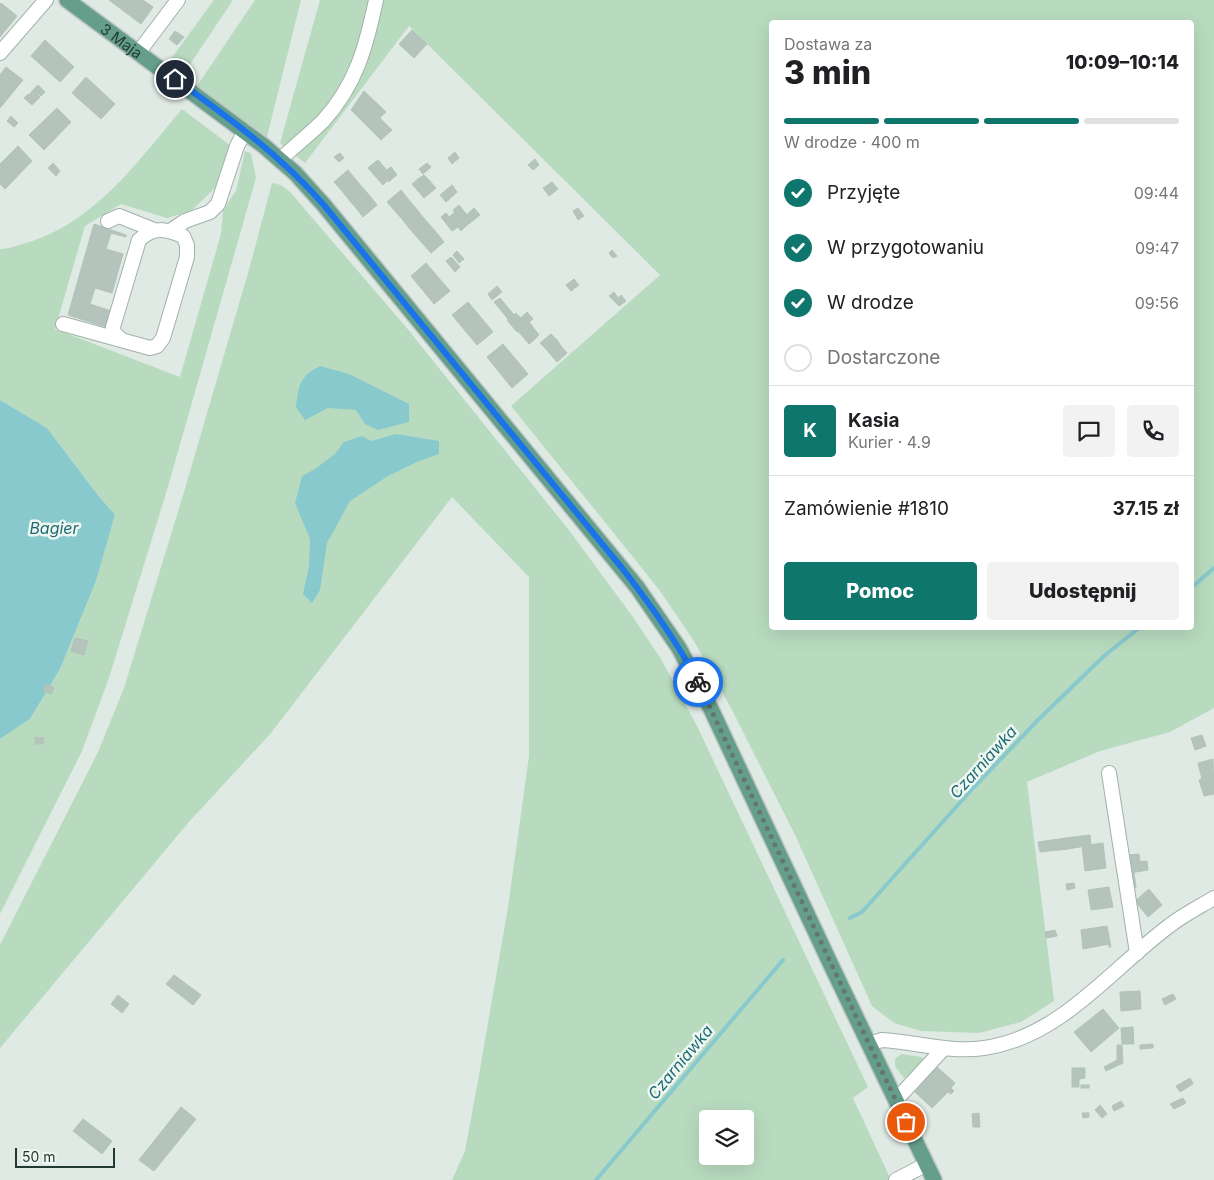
<!DOCTYPE html>
<html lang="pl">
<meta charset="utf-8">
<style>
body{margin:0;font-family:Inter,sans-serif;background:#f2f2f2;color:#202124;height:100vh;display:flex;flex-direction:column;font-size:19px;white-space:nowrap}
*{box-sizing:border-box;margin:0}
p{font-size:16px;color:#757577}
.icon{flex:none;width:28px;height:28px;fill:none;stroke:currentColor;stroke-width:2;stroke-linecap:round;stroke-linejoin:round}
.map{position:relative;flex:1;overflow:hidden}
.details{position:absolute;left:769px;top:20px;width:425px;height:610px;display:flex;flex-direction:column;background:#fff;border-radius:5px;box-shadow:0 5px 20px #0002}
.details>*{flex:none}
.buttons{position:absolute;left:699px;top:1110px;display:grid;gap:10px}
.buttons a{display:grid;place-items:center;width:55px;height:55px;border-radius:5px;background:#fff;box-shadow:0 5px 20px #0002;font-size:25px}
.scale{position:absolute;left:15px;bottom:12px;width:100px;box-sizing:border-box;padding-left:5px;border:2px solid #213930;border-top:0;font-size:14px;line-height:18px;white-space:nowrap;color:#213930;-webkit-text-stroke:4px #eff7f2;paint-order:stroke}
.pin{position:absolute;display:grid;place-items:center;width:42px;height:42px;color:#fff;margin:-21px;border:2px solid #fff;border-radius:50%;box-shadow:0 1px 5px #0007}
.courier{position:absolute;display:grid;place-items:center;width:50px;height:50px;margin:-25px;border:4px solid #1a73e8;border-radius:50%;background:#fff;color:#222;box-shadow:0 1px 6px #0007}
.head em{font-style:normal;font-weight:800}
.head div{display:flex;flex-direction:column-reverse}
.head{display:flex;align-items:center;justify-content:space-between;height:85px;padding:0 15px}
h1{font-size:32px;font-weight:800;line-height:38px}
.bar{display:grid;grid-template-columns:repeat(4,1fr);gap:8px 5px;align-content:center;height:60px;padding:0 15px}
.bar i{height:6px;border-radius:4px;background:#e0e0e0}
.bar .on{background:#0f766e}
.bar p{grid-column:span 4}
.line{display:flex;align-items:center;gap:12px;padding:0 15px;border-top:1px solid #e0e0e0}
.line div{flex:1}
.round{display:grid;place-items:center;flex:none;width:52px;height:52px;border-radius:5px;background:#f2f2f2}
ol{padding:0 15px;list-style:none}
li{display:flex;align-items:center;gap:15px;height:55px}
li p{margin-inline-start:auto}
li .icon{padding:5px;border-radius:50%;background:#0f766e;color:#fff;stroke-width:4}
li:last-child{color:#757577}
li i{width:28px;height:28px;border:2px solid #e0e0e0;border-radius:50%}
.button{display:flex;gap:10px;margin-top:auto;padding:10px 15px}
.button a{flex:1;height:58px;border-radius:5px;background:#0f766e;color:#fff;font-size:20px;font-weight:800;line-height:58px;text-align:center}
.button a+a{background:#f2f2f2;color:#202124}
.map>svg:first-child{display:block}
</style>
<div class="map">
<svg width="1214" height="1180" viewBox="0 0 1214 1180">
<rect width="100%" height="100%" fill="#dfeae4"/>
<g fill="#b8dbbf" fill-rule="evenodd">
<path d="M214,0H233L183,75L168,63Z"/>
<path d="M255,0H301L267,137L197,86Z"/>
<path d="M320,0H1214V708L1170,732L1100,751L1027,782L1054,1001L1021,1022L979,1033L921,1031L894,1023L872,1006L796,837L732,710L694,641L660,591L633,557L511,406L660,275L409,26L305,163L280,143ZM771,22H1191V628H771Z"/>
<path d="M182,109L231,146L223,176L212,191L191,211L167,218L121,204L85,226L55,329L180,377L221,234L223,210L236,191L245,151L251,153L256,178L167,490L109,678L82,751L0,914V739L30,719L60,669L96,581L115,515L97,494L47,428L0,400V249C9,249 18,245 26,243C95,223 138,161 182,109Z"/>
<path d="M272,183L281,185L290,192L406,327L568,529L633,617L661,659L697,726L868,1087L853,1098L891,1180H452L465,1151L479,1075L508,907L529,756V577L452,497L271,733L188,823L0,1048V945L98,752L124,688L184,492L250,266ZM708,1119H745V1156H708Z"/>
<path d="M901,1054L922,1057L923,1059L908,1076L904,1078L895,1066V1059Z"/>
</g>
<g fill="#88c9ce">
<path d="M320,366L349,374L409,404V422L378,430L365,424L356,410L328,408L305,420L296,407C299,385 299,377 320,366Z"/>
<path d="M0,400L47,428L97,494L115,515L96,581L60,669L30,719L0,739Z"/>
<path d="M396,434L439,441V454L419,461L388,476L350,501L327,543L320,590L312,603L303,594L309,566L310,539L295,503L302,476L315,469L335,454L344,442L362,436L371,441Z"/>
</g>
<g fill="none" stroke-linecap="round" stroke-linejoin="round">
<g stroke="#88c9ce" stroke-width="4">
<path d="M1191,588L1214,568"/>
<path d="M850,918L862,912L974,787L1039,719L1104,656L1139,628"/>
<path d="M596,1180L783,960"/>
</g>
</g>
<g fill="#b4c4bd" stroke="#b2c3ba">
<path d="M109,0H143L153,7L141,24Z"/>
<path d="M1,3L17,16L0,37V4Z"/>
<path d="M412,30L427,44L414,58L399,44Z"/>
<path d="M175,31L184,37L177,45L169,39Z"/>
<path d="M45,40L74,67L60,82L31,56Z"/>
<path d="M6,67L23,80L0,108V75Z"/>
<path d="M86,77L115,104L101,119L72,93Z"/>
<path d="M38,85L45,92L41,96L33,90Z"/>
<path d="M33,90L40,97L36,101L29,95Z"/>
<path d="M364,91L386,112L369,128L351,110Z"/>
<path d="M28,94L36,101L32,105L24,98Z"/>
<path d="M57,108L71,122L44,150L29,135Z"/>
<path d="M11,116L18,123L14,127L7,121Z"/>
<path d="M380,118L392,130L381,140L369,128Z"/>
<path d="M18,146L32,161L5,189L0,184V164Z"/>
<path d="M455,152L459,158L452,164L448,158Z"/>
<path d="M340,153L344,158L339,162L334,157Z"/>
<path d="M535,159L539,165L533,170L528,165Z"/>
<path d="M378,160L385,168L381,172L374,163Z"/>
<path d="M53,163L60,171L56,176L48,168Z"/>
<path d="M374,163L388,180L383,185L368,168Z"/>
<path d="M427,163L431,167L423,174L419,169Z"/>
<path d="M391,167L397,175L393,178L387,170Z"/>
<path d="M385,168L393,178L389,182L381,172Z"/>
<path d="M348,170L356,180L342,191L334,182Z"/>
<path d="M424,175L429,180L423,185L418,179Z"/>
<path d="M418,179L430,193L424,198L412,184Z"/>
<path d="M356,180L363,188L349,200L342,191Z"/>
<path d="M429,180L436,188L430,193L423,185Z"/>
<path d="M552,182L558,189L549,196L543,188Z"/>
<path d="M452,185L457,192L446,202L440,195Z"/>
<path d="M363,188L370,196L356,208L349,200Z"/>
<path d="M401,190L408,199L395,211L387,202Z"/>
<path d="M370,196L377,205L363,217L356,208Z"/>
<path d="M408,199L415,207L402,219L395,211Z"/>
<path d="M459,205L467,215L461,220L453,210Z"/>
<path d="M415,207L422,216L409,228L402,219Z"/>
<path d="M474,208L480,215L466,226L461,220Z"/>
<path d="M578,208L584,216L578,220L573,211Z"/>
<path d="M455,212L466,226L461,231L449,217Z"/>
<path d="M446,213L458,227L452,231L441,217Z"/>
<path d="M422,216L429,224L416,236L409,228Z"/>
<path d="M94,224L126,235V237L111,233L106,249L123,254L112,293L95,288L90,304L111,311L106,327L68,315Z"/>
<path d="M429,224L436,232L423,244L416,236Z"/>
<path d="M436,232L444,242L431,253L423,244Z"/>
<path d="M612,250L617,256L613,258L609,253Z"/>
<path d="M457,251L464,259L459,263L453,255Z"/>
<path d="M451,257L460,267L455,272L446,261Z"/>
<path d="M426,263L450,291L434,304L411,276Z"/>
<path d="M574,279L579,285L571,291L566,285Z"/>
<path d="M497,286L502,292L492,300L488,294Z"/>
<path d="M614,292L618,298L621,295L626,301L619,306L609,296Z"/>
<path d="M500,298L514,315L508,319L494,302Z"/>
<path d="M468,302L493,332L477,345L452,315Z"/>
<path d="M527,312L533,319L517,332L512,326Z"/>
<path d="M516,313L521,318L512,326L507,320Z"/>
<path d="M529,322L539,335L534,340L524,327Z"/>
<path d="M524,327L534,340L529,344L518,331Z"/>
<path d="M551,334L557,340L546,349L540,343Z"/>
<path d="M557,340L561,346L551,355L546,349Z"/>
<path d="M503,344L528,374L512,388L487,357Z"/>
<path d="M561,346L567,353L557,362L551,355Z"/>
<path d="M75,638L88,641L84,655L71,651Z"/>
<path d="M46,684L54,688L51,694L43,691Z"/>
<path d="M1202,735L1206,746L1195,750L1191,738Z"/>
<path d="M35,737L44,738L43,744H35Z"/>
<path d="M1213,759L1214,794L1204,796L1199,780L1202,779L1198,763Z"/>
<path d="M1090,835L1091,845L1068,849L1066,838Z"/>
<path d="M1066,838L1068,849L1040,852L1038,842Z"/>
<path d="M1103,843L1106,868L1085,871L1082,846Z"/>
<path d="M1139,854L1140,861L1129,863L1128,855Z"/>
<path d="M1147,861L1148,870L1130,873L1129,863Z"/>
<path d="M1134,872L1136,888H1132L1130,873Z"/>
<path d="M1074,883L1075,888L1067,890L1066,884Z"/>
<path d="M1109,887L1113,907L1091,910L1088,890Z"/>
<path d="M1149,889L1162,905L1148,917L1135,901Z"/>
<path d="M1107,926L1111,947H1109V944L1083,949L1081,930Z"/>
<path d="M1055,930L1057,936L1046,938L1045,932Z"/>
<path d="M174,975L201,995L193,1005L166,984Z"/>
<path d="M1140,991L1141,1009L1121,1011L1120,992Z"/>
<path d="M1173,994L1176,999L1165,1005L1162,999Z"/>
<path d="M118,995L129,1004L122,1013L111,1004Z"/>
<path d="M1103,1009L1119,1028L1091,1052L1074,1032Z"/>
<path d="M1133,1027L1134,1044H1122L1121,1028Z"/>
<path d="M1153,1044V1048L1140,1049V1045Z"/>
<path d="M1117,1045H1122L1123,1063L1106,1071L1104,1067L1117,1060Z"/>
<path d="M937,1067L955,1083L951,1088L954,1091L951,1094L948,1092L932,1108L915,1092Z"/>
<path d="M1072,1068H1078L1079,1077L1072,1078Z"/>
<path d="M1078,1068H1085V1078L1079,1079Z"/>
<path d="M1079,1077V1087H1072V1078Z"/>
<path d="M1190,1078L1193,1084L1180,1092L1176,1086Z"/>
<rect x="1081" y="1085" width="8" height="3"/>
<path d="M1183,1098L1186,1103L1174,1109L1170,1104Z"/>
<path d="M1121,1101L1124,1106L1114,1111L1112,1106Z"/>
<path d="M1100,1105L1107,1114L1102,1118L1095,1110Z"/>
<path d="M181,1107L196,1119L154,1171L139,1160Z"/>
<path d="M979,1113L980,1127H973L972,1114Z"/>
<path d="M1082,1113H1089V1117L1083,1118Z"/>
<path d="M83,1119L112,1141L102,1154L73,1131Z"/>
</g>
<g fill="none" stroke-linecap="round" stroke-linejoin="round">
<defs>
<g id="minor">
<path d="M0,53L46,0"/>
<path d="M138,53L178,0"/>
<path d="M280,160C294,146 309,135 323,121C356,85 366,47 376,0"/>
<path d="M108,221L119,216L154,230"/>
<path d="M170,231L185,221L210,212L218,204L237,146L245,131"/>
<path d="M63,324L150,348L157,346L163,338L187,257V245L183,236C165,229 154,226 139,240L113,327L114,333L122,340"/>
<path d="M1109,773L1137,953"/>
<path d="M869,1044L882,1040C916,1042 950,1053 984,1048C1061,1037 1110,970 1169,926C1183,915 1199,907 1214,898"/>
<path d="M896,1100L944,1048"/>
<path d="M896,1180L927,1164"/>
</g>
<g id="major">
<path id="s1" d="M67,0L264,146L295,173L323,204L637,587L679,648L711,709L831,965L934,1180"/>
</g>
</defs>
<use href="#minor" stroke="#a2b1aa" stroke-width="16"/>
<use href="#major" stroke="#bcc4c1" stroke-width="18"/>
<use href="#minor" stroke="#fff" stroke-width="14"/>
<use href="#major" stroke="#659e8a" stroke-width="15"/>
</g>
<g fill="none" stroke-linecap="round" stroke-linejoin="round">
<path stroke="#64776f" stroke-width="5" stroke-dasharray="0 9" d="M698,682L906,1122"/>
<path stroke="#1a73e8" stroke-width="6" d="M175,79C228,117 280,155 323,204L622,568C650,604 677,641 698,682"/>
</g>
<g text-anchor="middle" dominant-baseline="central" stroke-width="5" stroke-linejoin="round" paint-order="stroke">
<g font-size="15" fill="#213930" stroke="#eff7f2">
<text stroke="none"><textPath href="#s1" startOffset="68">3 Maja</textPath></text>
</g>
<g font-size="16" font-style="italic" fill="#1d6b73" stroke="#eff7f2">
<text x="54" y="528">Bagier</text>
<text transform="translate(983 762) rotate(-48)">Czarniawka</text>
<text transform="translate(680 1062) rotate(-50)">Czarniawka</text>
</g>
</g>
</svg>
<div class="buttons">
<a><svg class="icon" aria-label="layers" viewBox="0 0 24 24"><path d="M12 4l9 5-9 5-9-5zM3 14l9 5 9-5"/></svg></a>
</div>
<div class="scale">50 m</div>
<div class="pin" style="left:906px;top:1122px;background:#ea580c"><svg class="icon" aria-label="bag" viewBox="0 0 24 24"><path d="M5 8h14l-1 12H6zM9 8a3 3 0 0 1 6 0"/></svg></div>
<div class="pin" style="left:175px;top:79px;background:#1f2937"><svg class="icon" aria-label="home" viewBox="0 0 24 24"><path d="M3 11l9-7 9 7M6 9v11h12V9"/></svg></div>
<div class="courier" style="left:698px;top:682px"><svg class="icon" aria-label="bike" viewBox="0 0 24 24"><circle cx="6" cy="16" r="4"/><circle cx="18" cy="16" r="4"/><path d="M6 16l4-8h5l3 8M10 8l3 8H6M13 5h3"/></svg></div>
<section class="details">
<div class="head"><div><h1>3 min</h1><p>Dostawa za</p></div><em>10:09–10:14</em></div>
<div class="bar"><i class="on"></i><i class="on"></i><i class="on"></i><i></i><p>W drodze · 400 m</p></div>
<ol>
<li><svg class="icon" aria-label="check" viewBox="0 0 24 24"><path d="M5 12l5 5 9-10"/></svg>Przyjęte<p>09:44</p></li>
<li><svg class="icon" aria-label="check" viewBox="0 0 24 24"><path d="M5 12l5 5 9-10"/></svg>W przygotowaniu<p>09:47</p></li>
<li><svg class="icon" aria-label="check" viewBox="0 0 24 24"><path d="M5 12l5 5 9-10"/></svg>W drodze<p>09:56</p></li>
<li><i></i>Dostarczone</li>
</ol>
<div class="line" style="height:90px"><b class="round" style="background:#0f766e;color:#fff">K</b><div><b>Kasia</b><p>Kurier · 4.9</p></div><a class="round"><svg class="icon" aria-label="chat" viewBox="0 0 24 24"><path d="M4 5h16v11H9l-5 4z"/></svg></a><a class="round"><svg class="icon" aria-label="phone" viewBox="0 0 24 24"><path d="M5 4h4l2 5-3 2q2 4 5 5l2-3 5 2v4C11 20 4 13 5 4z"/></svg></a></div>
<div class="line" style="height:65px"><div>Zamówienie #1810</div><b>37.15 zł</b></div>
<div class="button"><a>Pomoc</a><a>Udostępnij</a></div>
</section>
</div>
